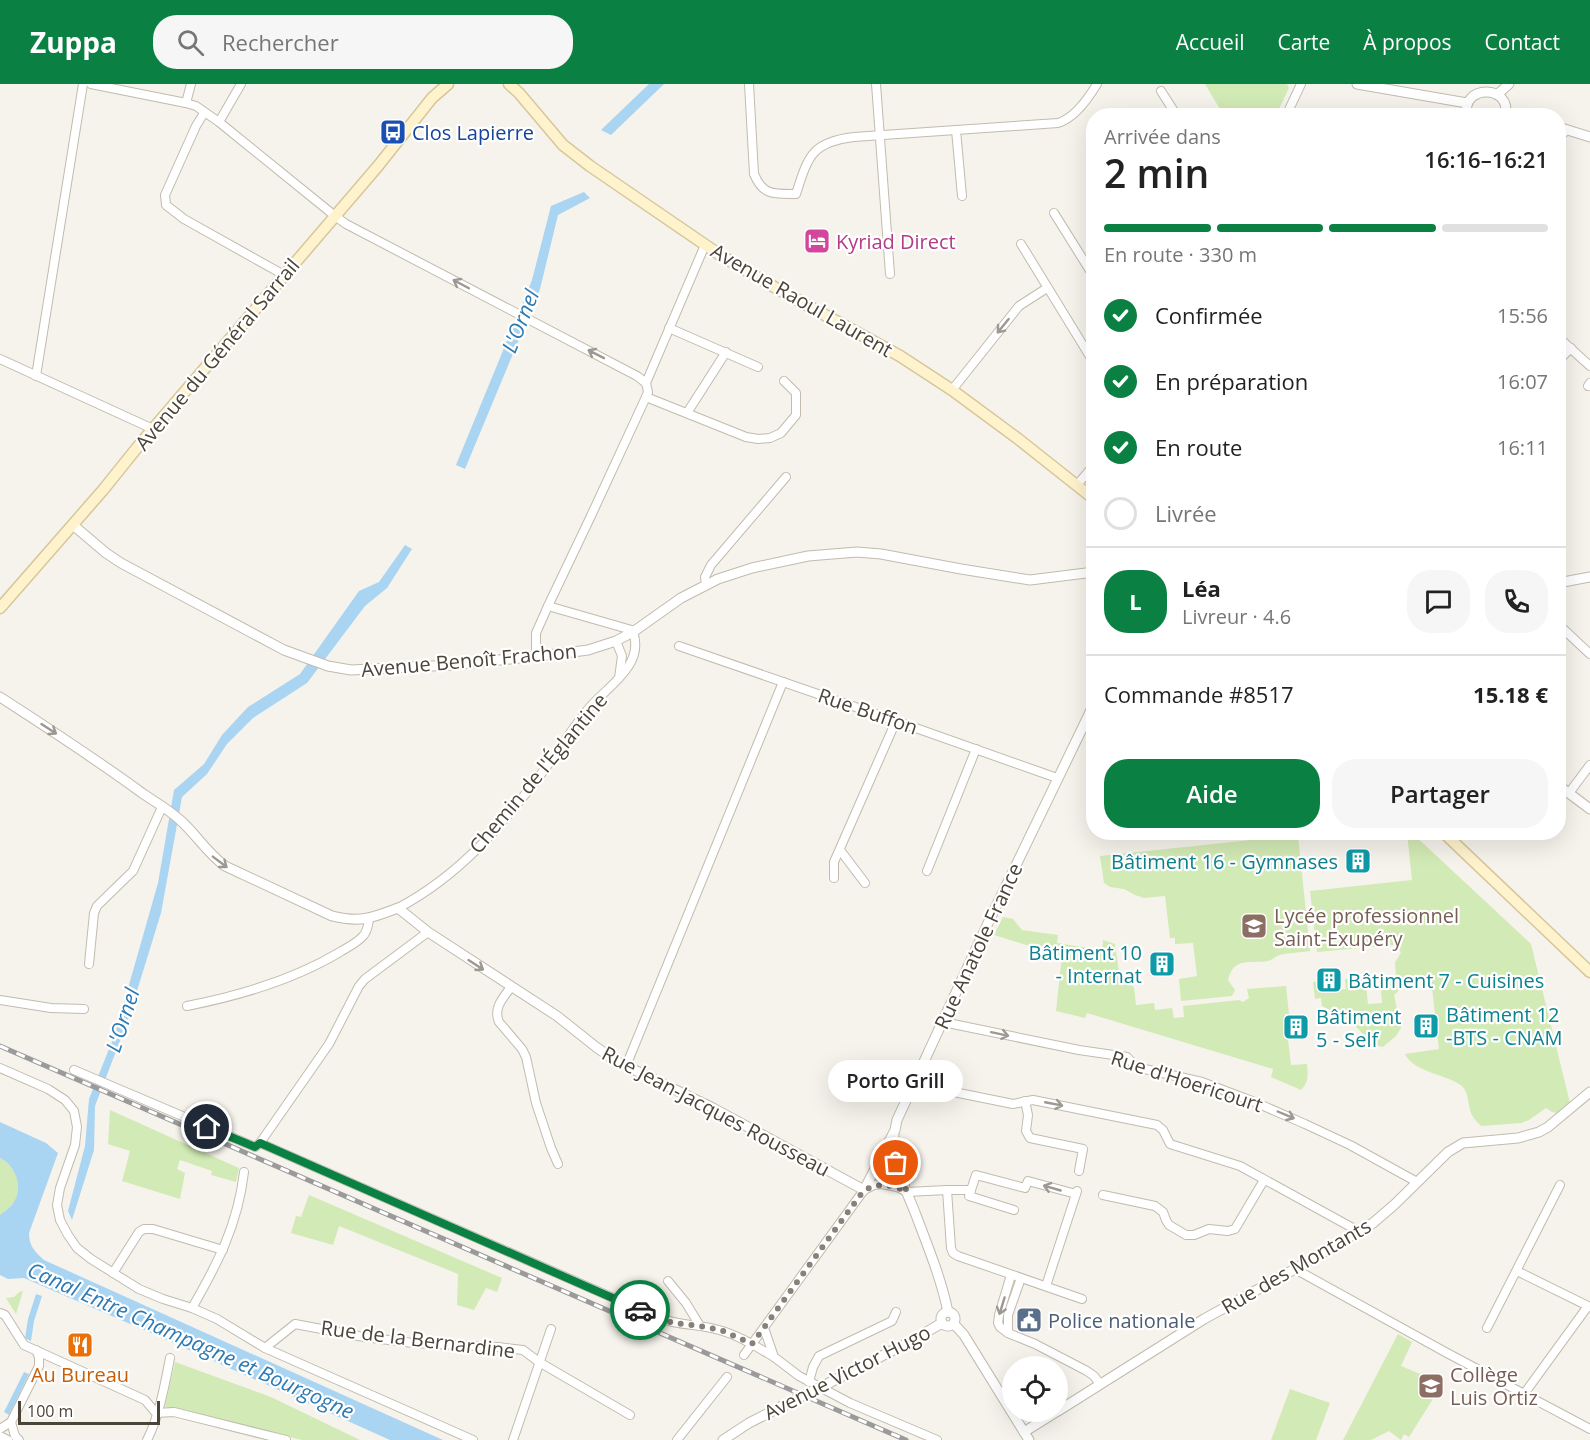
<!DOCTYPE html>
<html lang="fr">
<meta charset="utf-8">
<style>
body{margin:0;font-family:"Open Sans",sans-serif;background:#f6f6f6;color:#222;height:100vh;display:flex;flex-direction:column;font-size:22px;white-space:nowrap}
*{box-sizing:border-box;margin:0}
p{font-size:20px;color:#767676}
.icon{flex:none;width:33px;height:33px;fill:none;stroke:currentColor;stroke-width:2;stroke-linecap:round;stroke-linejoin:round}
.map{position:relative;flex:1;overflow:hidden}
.details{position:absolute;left:1086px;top:24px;width:480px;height:732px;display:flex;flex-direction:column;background:#fff;border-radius:24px;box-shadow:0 6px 24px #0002}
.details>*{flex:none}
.fabs{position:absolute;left:1002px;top:1272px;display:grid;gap:12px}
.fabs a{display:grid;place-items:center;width:66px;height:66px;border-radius:50%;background:#fff;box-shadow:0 6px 24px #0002;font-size:30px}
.scale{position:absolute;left:18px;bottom:15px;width:142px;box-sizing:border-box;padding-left:6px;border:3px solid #4b4439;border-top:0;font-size:16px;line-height:21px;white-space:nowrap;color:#4b4439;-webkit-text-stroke:4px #fff;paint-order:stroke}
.pin{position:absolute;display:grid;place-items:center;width:51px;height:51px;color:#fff;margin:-26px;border:3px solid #fff;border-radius:50%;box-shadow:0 2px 6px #0007}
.courier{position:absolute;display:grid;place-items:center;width:60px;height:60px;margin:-30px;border:4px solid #0b8043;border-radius:50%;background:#fff;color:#222;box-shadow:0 2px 8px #0007}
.bubble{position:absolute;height:42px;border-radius:21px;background:#fff;box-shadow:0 6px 24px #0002;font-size:20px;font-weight:600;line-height:42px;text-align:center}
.overview em{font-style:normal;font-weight:600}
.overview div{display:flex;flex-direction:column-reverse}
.overview{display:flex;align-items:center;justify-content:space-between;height:102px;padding:0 18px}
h1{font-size:39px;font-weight:600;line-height:45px}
.bar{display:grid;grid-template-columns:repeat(4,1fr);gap:9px 6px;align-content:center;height:72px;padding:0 18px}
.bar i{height:8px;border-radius:4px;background:#e0e0e0}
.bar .on{background:#0b8043}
.bar p{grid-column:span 4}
.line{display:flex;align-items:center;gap:15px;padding:0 18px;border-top:2px solid #e0e0e0}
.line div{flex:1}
.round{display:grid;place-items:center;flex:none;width:63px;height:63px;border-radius:24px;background:#f6f6f6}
ol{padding:0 18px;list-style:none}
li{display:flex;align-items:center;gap:18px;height:66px}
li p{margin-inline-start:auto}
li .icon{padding:6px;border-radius:50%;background:#0b8043;color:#fff;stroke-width:4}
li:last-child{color:#767676}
li i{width:33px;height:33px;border:3px solid #e0e0e0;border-radius:50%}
.button{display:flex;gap:12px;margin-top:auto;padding:12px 18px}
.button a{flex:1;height:69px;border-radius:24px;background:#0b8043;color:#fff;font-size:24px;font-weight:600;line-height:69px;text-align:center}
.button a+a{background:#f6f6f6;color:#222}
header{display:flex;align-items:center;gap:36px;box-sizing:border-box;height:84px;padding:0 30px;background:#0b8043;color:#fff}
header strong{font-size:28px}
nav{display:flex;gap:33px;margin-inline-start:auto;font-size:21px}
.search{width:420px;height:54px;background:#f6f6f6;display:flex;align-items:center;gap:15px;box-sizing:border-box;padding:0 21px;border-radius:24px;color:#767676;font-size:22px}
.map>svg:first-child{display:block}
</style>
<header>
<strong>Zuppa</strong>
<div class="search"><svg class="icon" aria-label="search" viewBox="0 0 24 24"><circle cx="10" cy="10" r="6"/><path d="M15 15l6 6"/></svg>Rechercher</div>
<nav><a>Accueil</a><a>Carte</a><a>À propos</a><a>Contact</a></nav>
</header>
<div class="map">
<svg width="1590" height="1356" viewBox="0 0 1590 1356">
<rect width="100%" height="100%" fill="#f6f3ec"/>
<g fill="#d2eab5">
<path d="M1205,0H1287L1289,4L1276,31L1224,32Z"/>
<path d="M1320,749H1393L1327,756Z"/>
<path d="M1407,749H1412L1531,860L1570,1019L1558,1029L1552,1028L1546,1024L1529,1036L1521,1039L1481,1042C1478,1039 1474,1035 1472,1031C1467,1021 1470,1006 1459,1000C1444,990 1414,988 1405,970L1439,965L1431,895L1411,897V903L1401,904L1394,911L1401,944L1396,952L1383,963C1365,959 1368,953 1356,943C1347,934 1333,928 1322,922L1321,914L1315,915L1313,898L1333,897L1335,906L1346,905L1345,895L1365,893L1368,920L1382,919L1380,896L1396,893L1395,878L1398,874L1401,868L1394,861L1317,868L1310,807L1412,796Z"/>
<path d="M1298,751L1310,867C1300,869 1290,868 1280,871C1276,872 1272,876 1268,877C1250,880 1234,872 1228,896L1235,906L1232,912L1181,917L1179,895L1197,892L1193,859L1175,860V854H1170L1165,812L1144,814L1135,811L1124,805L1110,803L1104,799L1100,772Z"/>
<path d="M1003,833L1013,835L1022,846L1058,851L1057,859L1102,866L1103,856L1115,860L1120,895L1134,903L1136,921L1154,919L1155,926L1172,924L1174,934L1184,933L1183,922L1239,916L1243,918L1249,914L1247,905L1286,902L1289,930H1285L1291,981L1307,980C1308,990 1309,998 1301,1006L1271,993L1273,985L1087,929L1085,934L1056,927L1062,872L994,851Z"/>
<path d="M110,1026L239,1084L236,1098L211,1091L212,1087L180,1076L177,1085L185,1089L180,1115L122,1097L130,1067L108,1060Z"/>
<path d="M0,1074C17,1082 24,1106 12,1121C8,1125 4,1128 0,1131Z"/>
<path d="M309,1111L502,1194L497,1208L486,1204L474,1226L457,1221L458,1190L339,1142L333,1161L291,1149L296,1132L301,1133Z"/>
<path d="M23,1207L16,1230L6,1214L14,1213L19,1208Z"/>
<path d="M1398,1250L1412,1258L1401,1282L1430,1294L1432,1289L1437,1293L1441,1302L1409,1353L1404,1350L1401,1356L1389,1347L1371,1356H1343Z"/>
<path d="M175,1278L271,1313L360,1356H302L165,1323Z"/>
<path d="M1290,1305L1330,1319L1316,1356H1271Z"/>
</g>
<g fill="#a9d4f2">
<path d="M649,0H664L611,51L601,46Z"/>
<path d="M584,108L590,114L558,131L540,205L465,385L456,381L532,196L551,122Z"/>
<path d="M405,461L412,465L387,504L365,522L307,599L253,634L227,660L207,690L182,713L161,829L128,936L95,1022L94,1066L72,1136L68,1127L85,1062L89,1015L115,950L158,799L174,706L204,680L222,651L248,623L300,590L359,507L379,498Z"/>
<path d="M0,1038L46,1059L58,1069L29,1149C29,1162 35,1168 44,1176L443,1356H390L151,1249L24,1194L8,1195L0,1191V1131C4,1128 8,1125 12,1121C24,1106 17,1082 0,1074Z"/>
<path d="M36,1210L42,1212L34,1237L31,1257L25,1254L28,1235Z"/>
<path d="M24,1288L29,1290L9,1331L4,1328Z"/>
</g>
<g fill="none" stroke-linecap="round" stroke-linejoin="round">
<defs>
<g id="minor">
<path d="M91,0L186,19L196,22L219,38L335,132L346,140L637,292L646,299"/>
<path d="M749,0L754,90C763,112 775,110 796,110C808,73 811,58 854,53L1058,39C1075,34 1088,15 1097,0"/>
<path d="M876,0L890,190"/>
<path d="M1161,7L1177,32"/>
<path d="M186,19L191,0"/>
<path d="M204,29L196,42L165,111L166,121L184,135L284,191"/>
<path d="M1286,32L1301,0"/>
<path d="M219,38L241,0"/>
<path d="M956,46L962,112"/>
<path d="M1558,54L1567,46"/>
<path d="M1054,129L1094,193"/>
<path d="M1021,160L1094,279"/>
<path d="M669,244L758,283"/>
<path d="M1558,253L1590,282"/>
<path d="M0,275L153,345"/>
<path d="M1558,277L1571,264"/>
<path d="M36,292L83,0"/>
<path d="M646,299L705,161"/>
<path d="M1588,302L1590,299"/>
<path d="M952,306L1019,222L1047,204"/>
<path d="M646,313L746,353L758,355L770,354L781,349L796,331V309L784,297"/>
<path d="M687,329L726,268"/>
<path d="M1077,401L1094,381"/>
<path d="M706,500L705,493L711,481L786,393"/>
<path d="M548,522L635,547"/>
<path d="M1558,540L1590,570"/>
<path d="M616,557L622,572L619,594"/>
<path d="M679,562L896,637L1057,694"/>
<path d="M539,572L536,565V549L548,522L590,434L646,313L648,308L646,299"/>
<path d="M1569,709L1590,681"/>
<path d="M840,766L865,799"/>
<path d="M927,787L976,665"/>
<path d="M834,794V778L896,637"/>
<path d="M398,824C461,791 505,738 547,682C562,663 574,641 590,623C608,602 645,581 633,548"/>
<path d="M89,880L94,829L97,822L133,787L162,723"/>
<path d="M511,903C503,914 493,924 499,938L522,965L526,973L536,1019L551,1064L558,1080"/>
<path d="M0,916L51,924L84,925"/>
<path d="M187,922C238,912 295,895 340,868C348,863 357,859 363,852C368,847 368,841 369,835"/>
<path d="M943,938L1079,966L1127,973L1136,983L1202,998L1252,1017L1305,1040L1350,1061L1417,1098"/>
<path d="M626,982L783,598"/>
<path d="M0,984L48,1005L65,1016L74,1027L77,1043L75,1061L60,1104L57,1121L60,1136L68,1151L77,1164L91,1175L139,1205L163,1215L192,1224L217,1235L265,1264L473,1356"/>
<path d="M74,986L255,1063L260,1059L329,960L359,902L365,895L428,848"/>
<path d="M916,995L944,1006L1013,1020L1033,1016L1157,1041L1163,1046L1170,1060L1240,1082L1360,1148"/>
<path d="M1025,1017L1028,1031L1026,1047L1030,1054L1083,1065L1079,1087"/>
<path d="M260,1059L659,1234C680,1242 699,1240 719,1246C738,1251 757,1263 774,1273"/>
<path d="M947,1106H971"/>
<path d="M1103,1111L1155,1122L1163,1128L1166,1136L1169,1141L1186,1151H1194L1209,1145L1228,1147L1235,1145L1264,1096"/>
<path d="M1014,1126L969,1112L976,1091L1025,1104L1028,1097L1076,1110"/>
<path d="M1295,1185L1447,1269L1590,1345"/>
<path d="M1517,1187L1590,1223"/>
<path d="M113,1189L139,1148L144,1145H153L223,1166"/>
<path d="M1011,1191L999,1231L998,1239L1000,1243L1008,1249L1035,1260L1087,1287L1094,1292L1100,1300"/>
<path d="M668,1197L686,1219L700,1242"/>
<path d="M1046,1202L1077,1107"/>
<path d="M192,1224C218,1179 238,1140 244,1088"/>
<path d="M0,1229L5,1231L24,1261L145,1316L156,1329L174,1328L286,1356"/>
<path d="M764,1244L774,1273L799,1292L850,1319L937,1356"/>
<path d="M1487,1244L1560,1101"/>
<path d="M1008,1249V1231L1021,1194"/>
<path d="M265,1264L295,1240L364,1253L413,1259L498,1263L523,1266L539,1278L630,1331"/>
<path d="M744,1271L864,1106L874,1101L882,1100L897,1103L907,1108L947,1106L951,1164L953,1169L958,1172L1082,1215"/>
<path d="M809,1298L813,1283L819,1272L892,1237L896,1228"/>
<path d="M1524,1310L1588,1222"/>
<path d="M0,1345L11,1338"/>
<path d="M0,1352L8,1356"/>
<path d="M19,1356L15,1352L11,1338L39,1282V1273L36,1266"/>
<path d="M147,1356C159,1333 165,1300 170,1274"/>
<path d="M513,1356L551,1245"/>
<path d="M677,1356L727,1293"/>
</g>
<g id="tertiary">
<path d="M1357,0L1467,19"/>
<path d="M1499,9L1509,0"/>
<path d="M1506,29L1521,32"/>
<path d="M1467,32C1460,0 1513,0 1505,32"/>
<path d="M1558,43L1590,53"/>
<path d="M73,441L106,469L121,479L284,566L328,582L351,586L453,581L565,569L588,566L616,557L633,548L681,514L718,495L752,484L808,472L857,468L881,470L961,485L1030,496L1094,488"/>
<path d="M1558,499L1590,493"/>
<path d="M0,613C48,644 96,675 142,709C155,718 168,725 180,736C196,750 207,769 225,782L332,832C361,839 372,834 398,824L428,848L557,932L596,963L616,977L713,1024L864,1106L895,1046L897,1036L989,837L1094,620"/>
<path d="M1558,701L1590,725"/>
<path d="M894,1051C891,1078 906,1105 916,1131C928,1163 941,1194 948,1228"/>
<circle cx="948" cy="1235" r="7"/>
<path d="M954,1240L964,1251L1029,1356"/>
<path d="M829,1299L911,1257L942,1239"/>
<path d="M1058,1327L1204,1235L1295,1185L1373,1139L1394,1121L1448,1068L1463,1059L1518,1054L1539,1048L1548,1043L1590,1008"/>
<path d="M1024,1348L1056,1328"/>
<path d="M723,1356L749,1339L788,1319"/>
</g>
<g id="secondary">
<path d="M509,0L519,9L563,61L590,82L720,171L781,207L900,272L952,306L1017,354L1094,415"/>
<path d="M0,524L103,406L140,360L378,82L432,14L448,0"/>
<path d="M1443,748L1590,888"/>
</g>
</defs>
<use href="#minor" stroke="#c2bbae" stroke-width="10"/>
<use href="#tertiary" stroke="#c2bbae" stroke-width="11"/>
<use href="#secondary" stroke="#d6c79b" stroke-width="13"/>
<use href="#minor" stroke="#fff" stroke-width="8"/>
<use href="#tertiary" stroke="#fff" stroke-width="9"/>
<use href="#secondary" stroke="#fff3cd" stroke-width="10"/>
<defs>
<path id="rail" d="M0,962L906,1356"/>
</defs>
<use href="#rail" stroke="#9a9a9a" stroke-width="5"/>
<use href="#rail" stroke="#fff" stroke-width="3" stroke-dasharray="9" stroke-linecap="butt"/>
<defs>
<path id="tertiary-bridge" d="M788,1319L829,1299"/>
</defs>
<use href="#tertiary-bridge" stroke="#c2bbae" stroke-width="11" stroke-linecap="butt"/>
<use href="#tertiary-bridge" stroke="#fff" stroke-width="9"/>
</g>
<defs><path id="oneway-shaft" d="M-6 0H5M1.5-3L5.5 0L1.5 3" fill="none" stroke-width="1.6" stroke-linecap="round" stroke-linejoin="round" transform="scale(1.5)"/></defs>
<g stroke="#9c9892">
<use href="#oneway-shaft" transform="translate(461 200) rotate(-152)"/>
<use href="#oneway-shaft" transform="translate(1003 242) rotate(129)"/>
<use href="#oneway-shaft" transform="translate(596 270) rotate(-153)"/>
<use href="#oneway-shaft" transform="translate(49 645) rotate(33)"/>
<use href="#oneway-shaft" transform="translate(220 778) rotate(37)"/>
<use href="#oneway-shaft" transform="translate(476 881) rotate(33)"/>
<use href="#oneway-shaft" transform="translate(1000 950) rotate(12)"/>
<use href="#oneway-shaft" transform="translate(1054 1020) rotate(11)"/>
<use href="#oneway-shaft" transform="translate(1286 1031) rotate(23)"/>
<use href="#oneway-shaft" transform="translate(1052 1104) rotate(-164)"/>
<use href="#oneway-shaft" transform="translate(1002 1222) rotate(107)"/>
</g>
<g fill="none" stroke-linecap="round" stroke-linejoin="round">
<path stroke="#878178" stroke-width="6" stroke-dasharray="0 10.8" d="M640,1226L673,1239L700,1242L721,1246L752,1260L864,1106C880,1099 891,1100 907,1108L896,1079"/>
<path stroke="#0b8043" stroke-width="8" d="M207,1043L255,1063L260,1059L640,1226"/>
</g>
<defs>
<symbol id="bus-square" viewBox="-11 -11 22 22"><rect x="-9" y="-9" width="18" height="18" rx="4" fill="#1a4fb4" stroke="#fff"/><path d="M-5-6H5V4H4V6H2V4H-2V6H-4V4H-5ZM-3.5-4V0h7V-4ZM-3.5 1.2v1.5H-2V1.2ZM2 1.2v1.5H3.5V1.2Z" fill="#fff"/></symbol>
<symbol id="hotel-square" viewBox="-11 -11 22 22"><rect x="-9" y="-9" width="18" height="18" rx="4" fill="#d1479c" stroke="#fff"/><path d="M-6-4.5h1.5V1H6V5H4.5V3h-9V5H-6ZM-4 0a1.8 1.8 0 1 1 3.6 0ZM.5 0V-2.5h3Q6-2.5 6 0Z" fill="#fff"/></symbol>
<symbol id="building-square" viewBox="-11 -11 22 22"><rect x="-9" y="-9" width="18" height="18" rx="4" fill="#0f9aa8" stroke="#fff"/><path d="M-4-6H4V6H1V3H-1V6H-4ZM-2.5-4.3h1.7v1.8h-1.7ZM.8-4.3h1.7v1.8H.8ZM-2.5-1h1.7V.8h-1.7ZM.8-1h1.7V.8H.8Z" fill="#fff"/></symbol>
<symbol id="school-square" viewBox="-11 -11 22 22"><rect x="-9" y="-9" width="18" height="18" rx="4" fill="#8d6e63" stroke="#fff"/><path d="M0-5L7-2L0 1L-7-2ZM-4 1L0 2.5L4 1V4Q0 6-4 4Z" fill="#fff"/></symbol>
<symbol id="civic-square" viewBox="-11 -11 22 22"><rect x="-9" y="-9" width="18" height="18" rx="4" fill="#5c6f8a" stroke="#fff"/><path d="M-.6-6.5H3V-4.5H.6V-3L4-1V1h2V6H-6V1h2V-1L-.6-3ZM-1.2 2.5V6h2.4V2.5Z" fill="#fff"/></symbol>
<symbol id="restaurant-square" viewBox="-11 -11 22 22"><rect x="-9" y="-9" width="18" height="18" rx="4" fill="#e8710a" stroke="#fff"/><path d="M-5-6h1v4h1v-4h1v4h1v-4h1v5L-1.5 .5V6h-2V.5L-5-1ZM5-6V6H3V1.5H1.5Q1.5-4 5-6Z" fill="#fff"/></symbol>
</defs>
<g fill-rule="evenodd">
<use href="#bus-square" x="378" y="33" width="30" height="30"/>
<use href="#hotel-square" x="802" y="142" width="30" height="30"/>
<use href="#building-square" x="1343" y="762" width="30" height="30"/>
<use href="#school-square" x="1239" y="827" width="30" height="30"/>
<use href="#building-square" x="1147" y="865" width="30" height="30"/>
<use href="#building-square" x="1314" y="881" width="30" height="30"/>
<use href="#building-square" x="1411" y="927" width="30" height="30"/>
<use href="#building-square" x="1281" y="928" width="30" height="30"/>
<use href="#civic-square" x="1014" y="1221" width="30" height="30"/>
<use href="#restaurant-square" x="65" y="1246" width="30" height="30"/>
<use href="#school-square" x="1416" y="1287" width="30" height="30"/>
</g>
<g text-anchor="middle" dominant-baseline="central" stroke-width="4.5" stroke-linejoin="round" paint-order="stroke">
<g font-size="20" fill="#164399" stroke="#fff" text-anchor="start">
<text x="412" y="48">Clos Lapierre</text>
</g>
<g font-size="20" fill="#b23c85" stroke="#fff" text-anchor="start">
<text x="836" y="157">Kyriad Direct</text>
</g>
<g font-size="20" fill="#4b4439" stroke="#fff">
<text transform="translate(802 216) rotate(30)">Avenue Raoul Laurent</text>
<text transform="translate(217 270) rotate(-50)">Avenue du Général Sarrail</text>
<text transform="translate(469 576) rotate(-5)">Avenue Benoît Frachon</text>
<text transform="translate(868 627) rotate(19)">Rue Buffon</text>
<text transform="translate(538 689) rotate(-50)">Chemin de l'Églantine</text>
<text transform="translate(978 862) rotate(-65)">Rue Anatole France</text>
<text transform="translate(1187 997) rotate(18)">Rue d'Hoericourt</text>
<text transform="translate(716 1027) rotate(28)">Rue Jean-Jacques Rousseau</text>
<text transform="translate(1296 1182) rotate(-30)">Rue des Montants</text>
<text transform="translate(418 1255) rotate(7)">Rue de la Bernardine</text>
<text transform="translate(847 1288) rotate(-27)">Avenue Victor Hugo</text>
</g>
<g font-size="20" fill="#0d838f" stroke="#fff" text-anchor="start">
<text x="1338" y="777" text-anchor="end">Bâtiment 16 - Gymnases</text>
<text x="1142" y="868" text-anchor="end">Bâtiment 10<tspan x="1142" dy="23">- Internat</tspan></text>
<text x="1348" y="896">Bâtiment 7 - Cuisines</text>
<text x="1446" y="930">Bâtiment 12<tspan x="1446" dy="23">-BTS - CNAM</tspan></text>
<text x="1316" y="932">Bâtiment<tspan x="1316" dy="23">5 - Self</tspan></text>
</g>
<g font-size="20" fill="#785e54" stroke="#fff" text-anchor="start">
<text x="1274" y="831">Lycée professionnel<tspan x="1274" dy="23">Saint-Exupéry</tspan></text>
<text x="1450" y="1290">Collège<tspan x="1450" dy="23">Luis Ortiz</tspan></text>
</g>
<g font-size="20" fill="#4e5e75" stroke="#fff" text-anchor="start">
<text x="1048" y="1236">Police nationale</text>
</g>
<g font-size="20" fill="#c56008" stroke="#fff">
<text x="80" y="1290">Au Bureau</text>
</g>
<g font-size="21" font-style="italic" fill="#2e7ab2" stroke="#fff">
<text transform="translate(520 237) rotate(-68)">L'Ornel</text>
<text transform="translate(122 936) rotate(-72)">L'Ornel</text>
<text transform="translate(191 1256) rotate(24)">Canal Entre Champagne et Bourgogne</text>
</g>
</g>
</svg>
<div class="fabs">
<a><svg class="icon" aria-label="locate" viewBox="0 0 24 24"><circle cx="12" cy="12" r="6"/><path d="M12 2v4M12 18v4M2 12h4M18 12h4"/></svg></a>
</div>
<div class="scale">100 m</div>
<div class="pin" style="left:896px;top:1079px;background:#ea580c"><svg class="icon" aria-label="bag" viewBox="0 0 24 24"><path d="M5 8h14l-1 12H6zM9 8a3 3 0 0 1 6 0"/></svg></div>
<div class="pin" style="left:207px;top:1043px;background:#1f2937"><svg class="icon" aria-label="home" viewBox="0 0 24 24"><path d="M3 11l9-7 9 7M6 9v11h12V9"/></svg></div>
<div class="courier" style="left:640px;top:1226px"><svg class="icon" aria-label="car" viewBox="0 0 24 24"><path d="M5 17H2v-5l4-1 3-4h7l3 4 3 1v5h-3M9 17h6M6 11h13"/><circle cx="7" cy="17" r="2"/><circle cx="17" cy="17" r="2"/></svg></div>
<div class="bubble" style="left:828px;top:976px;width:135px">Porto Grill</div>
<section class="details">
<div class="overview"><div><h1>2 min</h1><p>Arrivée dans</p></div><em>16:16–16:21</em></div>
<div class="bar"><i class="on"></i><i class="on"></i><i class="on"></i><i></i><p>En route · 330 m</p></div>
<ol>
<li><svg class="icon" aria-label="check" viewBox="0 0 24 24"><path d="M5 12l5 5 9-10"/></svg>Confirmée<p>15:56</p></li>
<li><svg class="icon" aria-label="check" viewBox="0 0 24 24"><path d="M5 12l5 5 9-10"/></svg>En préparation<p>16:07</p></li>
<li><svg class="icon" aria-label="check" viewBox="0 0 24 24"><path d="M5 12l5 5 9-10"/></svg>En route<p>16:11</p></li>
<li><i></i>Livrée</li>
</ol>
<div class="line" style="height:108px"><b class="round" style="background:#0b8043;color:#fff">L</b><div><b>Léa</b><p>Livreur · 4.6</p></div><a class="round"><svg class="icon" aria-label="chat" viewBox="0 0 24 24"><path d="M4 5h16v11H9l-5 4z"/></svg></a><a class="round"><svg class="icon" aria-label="phone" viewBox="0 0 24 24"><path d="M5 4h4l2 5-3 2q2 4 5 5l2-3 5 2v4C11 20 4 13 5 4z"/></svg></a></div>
<div class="line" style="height:78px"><div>Commande #8517</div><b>15.18 €</b></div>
<div class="button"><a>Aide</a><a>Partager</a></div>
</section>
</div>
